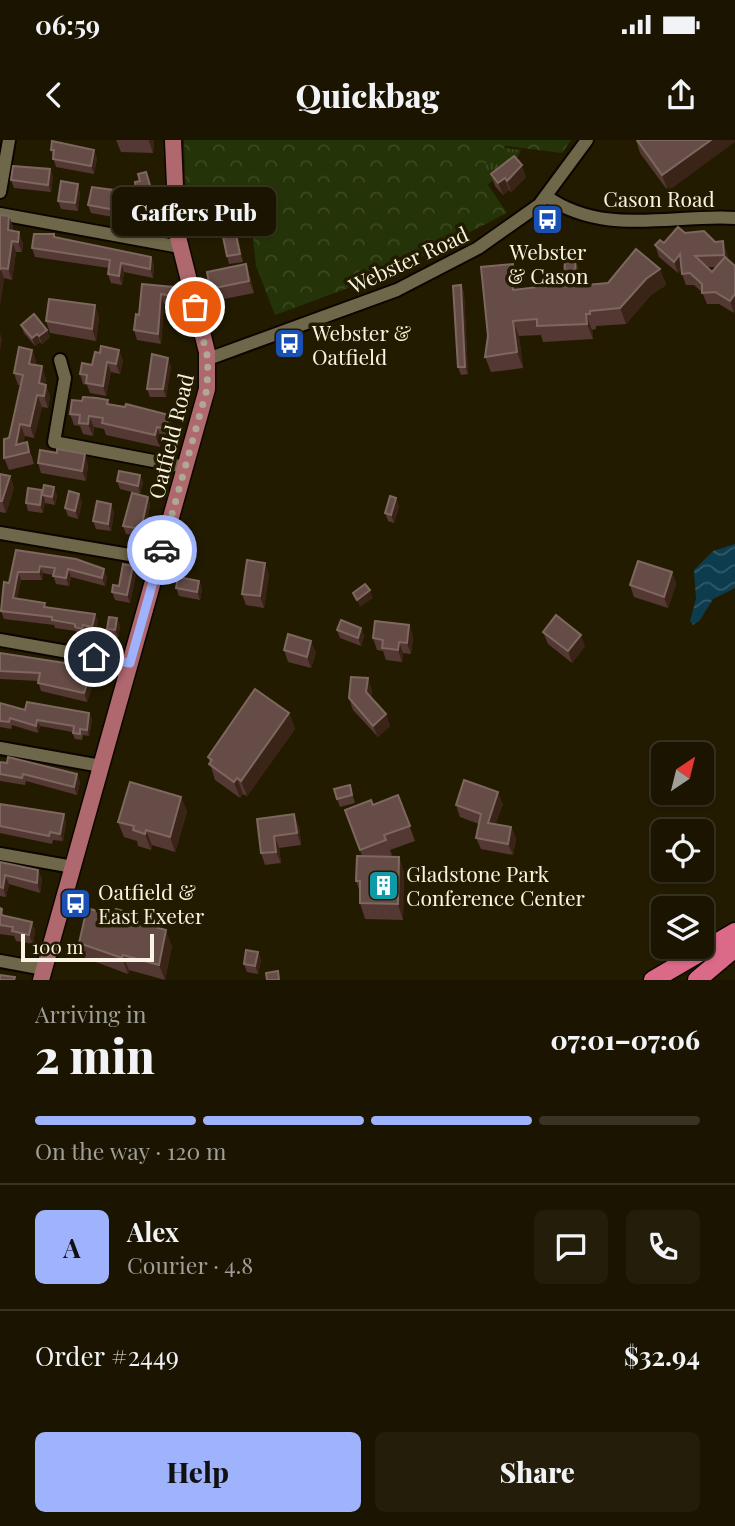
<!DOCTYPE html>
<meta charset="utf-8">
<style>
body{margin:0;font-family:"Playfair Display",serif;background:#231d0a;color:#f1f3f6;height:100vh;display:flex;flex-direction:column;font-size:26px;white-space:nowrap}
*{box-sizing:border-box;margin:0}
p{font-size:23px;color:#9f9e99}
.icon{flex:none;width:38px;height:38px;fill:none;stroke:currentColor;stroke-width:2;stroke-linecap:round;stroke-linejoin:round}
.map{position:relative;height:840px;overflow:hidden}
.panel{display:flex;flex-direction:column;background:#1a1400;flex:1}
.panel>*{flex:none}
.needle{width:46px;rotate:35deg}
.controls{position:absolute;left:651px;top:602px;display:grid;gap:14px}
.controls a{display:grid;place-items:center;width:63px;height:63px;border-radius:10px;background:#1a1400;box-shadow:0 2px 5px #0004,0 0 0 2px #383322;font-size:35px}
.scale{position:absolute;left:21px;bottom:18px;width:133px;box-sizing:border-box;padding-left:7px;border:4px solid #f9f4e3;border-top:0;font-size:19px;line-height:24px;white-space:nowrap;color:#f9f4e3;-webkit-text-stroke:5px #221b00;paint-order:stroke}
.pin{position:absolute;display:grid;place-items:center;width:60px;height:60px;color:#fff;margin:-30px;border:4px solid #fff;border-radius:50%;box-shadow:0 2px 7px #0007}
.courier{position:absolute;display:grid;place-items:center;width:70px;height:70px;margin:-35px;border:5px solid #9fb3fd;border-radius:50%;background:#fff;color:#222;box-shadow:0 2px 9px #0007}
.bubble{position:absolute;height:49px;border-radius:10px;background:#1a1400;box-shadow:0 2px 5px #0004,0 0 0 2px #383322;font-size:23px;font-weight:800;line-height:49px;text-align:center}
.headline em{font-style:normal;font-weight:800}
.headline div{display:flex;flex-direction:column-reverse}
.headline{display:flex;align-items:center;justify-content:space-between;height:119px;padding:0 35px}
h1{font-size:46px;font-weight:800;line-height:52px}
.bar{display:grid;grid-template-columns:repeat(4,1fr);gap:10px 7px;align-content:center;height:84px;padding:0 35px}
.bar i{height:9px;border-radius:5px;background:#383322}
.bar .active{background:#9fb3fd}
.bar p{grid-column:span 4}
.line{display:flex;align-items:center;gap:18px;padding:0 35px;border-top:2px solid #383322}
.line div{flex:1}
.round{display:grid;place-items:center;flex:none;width:74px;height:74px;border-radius:10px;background:#231d0a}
.primary-button{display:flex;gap:14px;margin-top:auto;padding:14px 35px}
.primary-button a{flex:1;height:80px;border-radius:10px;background:#9fb3fd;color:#111;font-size:28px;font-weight:800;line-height:80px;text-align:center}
.primary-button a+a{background:#231d0a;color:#f1f3f6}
.status{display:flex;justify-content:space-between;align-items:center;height:49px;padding:0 35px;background:#1a1400;direction:ltr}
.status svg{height:19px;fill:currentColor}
header{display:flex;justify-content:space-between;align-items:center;height:91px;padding:0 35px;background:#1a1400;font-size:32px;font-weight:800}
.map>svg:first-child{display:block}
</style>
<div class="status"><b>06:59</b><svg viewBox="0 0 49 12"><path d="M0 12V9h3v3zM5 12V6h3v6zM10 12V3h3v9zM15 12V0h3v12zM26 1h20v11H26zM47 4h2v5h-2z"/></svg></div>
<header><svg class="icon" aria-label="back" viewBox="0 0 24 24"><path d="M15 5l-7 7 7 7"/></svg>Quickbag<svg class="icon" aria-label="share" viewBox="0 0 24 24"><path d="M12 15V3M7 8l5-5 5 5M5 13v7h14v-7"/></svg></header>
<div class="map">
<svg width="735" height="840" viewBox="0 0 735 840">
<defs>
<pattern id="grass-tufts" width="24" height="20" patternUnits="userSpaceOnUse" patternTransform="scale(1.75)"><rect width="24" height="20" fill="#253408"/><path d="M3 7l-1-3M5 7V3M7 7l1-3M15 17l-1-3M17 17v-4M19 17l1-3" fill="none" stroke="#3b4820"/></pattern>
<pattern id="park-crowns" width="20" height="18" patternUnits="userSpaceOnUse" patternTransform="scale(1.75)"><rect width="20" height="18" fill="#253408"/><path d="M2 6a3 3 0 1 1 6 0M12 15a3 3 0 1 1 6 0" fill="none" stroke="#3b4820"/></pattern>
<pattern id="water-waves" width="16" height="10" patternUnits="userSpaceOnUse" patternTransform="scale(1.75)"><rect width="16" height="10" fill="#0e3c4f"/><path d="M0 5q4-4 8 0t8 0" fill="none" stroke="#325968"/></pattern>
</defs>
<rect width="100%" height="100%" fill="#221b00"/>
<path fill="url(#grass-tufts)" d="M498,7L521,10L515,22L485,47L469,24Z"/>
<path fill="url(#park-crowns)" d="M184,0H571L562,13L506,6L478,30L507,73L394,131L275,175L256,126L251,80L187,93Z"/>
<path fill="url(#water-waves)" d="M735,404V448L713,459L700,480L693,485L690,481L696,459L694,430L713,411Z"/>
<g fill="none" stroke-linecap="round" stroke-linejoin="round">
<defs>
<g id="minor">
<path d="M0,52L9,0"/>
<path d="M546,56C603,97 671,74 735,78"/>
<path d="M0,74L180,107"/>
<path d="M208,219L397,150L478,108L539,65L587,0"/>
<path d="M60,220L65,238L54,302L185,327"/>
<path d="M0,393L159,420"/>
<path d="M0,500L130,523"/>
<path d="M0,608L101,626"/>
<path d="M0,714L73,727"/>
<path d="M0,821L44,829"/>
</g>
<path id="major" d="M41,840L207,249V212L177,93L173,0"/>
<g id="highway">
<path d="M653,840L735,792"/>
<path d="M697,840L735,808"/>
</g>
</defs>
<use href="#minor" stroke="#0c0500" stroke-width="16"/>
<use href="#major" stroke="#0c0500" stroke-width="19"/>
<use href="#highway" stroke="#0c0500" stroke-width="21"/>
<use href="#minor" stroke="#6f6749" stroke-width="12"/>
<use href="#major" stroke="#b0686f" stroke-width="16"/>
<use href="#highway" stroke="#db6988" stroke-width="18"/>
</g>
<g fill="#543833" fill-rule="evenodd">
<path d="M116,0H154L153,13L121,12Z"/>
<path d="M636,0H735L668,51L640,13Z"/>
<path d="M51,10L97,18L94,34L56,27Z"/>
<path d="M50,29L53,37L51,52L14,48L11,40Z"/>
<path d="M146,32L155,60L130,66L129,80L91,73L88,65L137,53L140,41Z"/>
<path d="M491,34L526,37L511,52L509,50L503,55L495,46Z"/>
<path d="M80,52L78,71L61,69L58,61Z"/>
<path d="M0,75L9,76L13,87V91L23,103L22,112H16L12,140L4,138L0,164Z"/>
<path d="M685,93L727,113L734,173L719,164H707L702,152L694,145H686L682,134L681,129L678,133L659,117L655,105L664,103ZM707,127H717L712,132Z"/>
<path d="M54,94L55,97L151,117L154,126L153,138L124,132L122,145L111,143L108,134L109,128L35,117L32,108Z"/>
<path d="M238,98L243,122L229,124L227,116Z"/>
<path d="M575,118L580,133L581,140L586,142L587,145L608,143L660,129L666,145L651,155L626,184L596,186V189L592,190L593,199L543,202L541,195L519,196L523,228L491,232L485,217L519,139V149L564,144Z"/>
<path d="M250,136L254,153L214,161L210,149Z"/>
<path d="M142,144L173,147L176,157L175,166L164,164L161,204L137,200L134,190L139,175Z"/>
<path d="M461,145L464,153L468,234L461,235L458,227Z"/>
<path d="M99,177L96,201L50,193L46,181Z"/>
<path d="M21,185L47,190L50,197L42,204L40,202L35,206L24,193Z"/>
<path d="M32,210L36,221V225L46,238L45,244L50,256L48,268L42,267L34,298L25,296L23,303L31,314L34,324L9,330L4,318L21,245H18L14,233Z"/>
<path d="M123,220L120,234L111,232L106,256L90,253L87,245L83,244L80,234L92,225Z"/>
<path d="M171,226L166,257H150L147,249Z"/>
<path d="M108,260L109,264L173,287L171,300L161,298L160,307L106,295L104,289L94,287L93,296L83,294L80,286L74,285L70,274L82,261Z"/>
<path d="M38,323L88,324L86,341L41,333Z"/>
<path d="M0,334L10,336L14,348L6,373L0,372Z"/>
<path d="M140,335L143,343L140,354L120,349L117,341Z"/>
<path d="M42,350L43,352L57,355L55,365L45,363V361L43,373L28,371L26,363Z"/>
<path d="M148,357L150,365L144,397L126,394L123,386Z"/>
<path d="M396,358L399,366L394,383L388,381L385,373Z"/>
<path d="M82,362L78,379L68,376L65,368Z"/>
<path d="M114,372L111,391L96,389L93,381Z"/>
<path d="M16,410L107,437L105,446L71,437L69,446L56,444L53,435L43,433L42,440H21L17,458L98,481L95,495L86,493L85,497L78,495L76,491L55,488L54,485L4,479L1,471L9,443Z"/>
<path d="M133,426L136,434L130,463L115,460L112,452L119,446Z"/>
<path d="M672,432L676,444L668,468L634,457L630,445Z"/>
<path d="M269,434L264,468L246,465L242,454Z"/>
<path d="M199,441L202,449L200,460L179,456L176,448Z"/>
<path d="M117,478L120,486L118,498L110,497L107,489Z"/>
<path d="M409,485L413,497L411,514L403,513L402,522L386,520L383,511L377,510L373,498Z"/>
<path d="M361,488L364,496L361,506L340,498L337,490Z"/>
<path d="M543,492L585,506L572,523L548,504Z"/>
<path d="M284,510L316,512L311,528L288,522Z"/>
<path d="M0,513L78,525L93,526L96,535L87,562L41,551L38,541L0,539Z"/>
<path d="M372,550L371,558L386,574L390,586L378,597L353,570L349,558Z"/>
<path d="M0,563L25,570L89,573L92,580L89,596L83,595L82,600L75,599L72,592L40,586L38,593L12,585L11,589L0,587Z"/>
<path d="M289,573L295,589L247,656L243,654L240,658L215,640L208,617Z"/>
<path d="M0,622L77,634L80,642L77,655L26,641L25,645L0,641Z"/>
<path d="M352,653L355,663L340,667L337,659Z"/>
<path d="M398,655L415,701L390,710L392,715L388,717H399L404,733L403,780L365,779L360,763V752L356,741L362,716L345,670L373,665Z"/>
<path d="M181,657L187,672L175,712L152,705L151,710L138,706L137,701L124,697L118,682Z"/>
<path d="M0,664L64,674L66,682L63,701L53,700L52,704L0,693Z"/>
<path d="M503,664L495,684L511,687L516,699L513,715L481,709L476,698L479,684L460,677L456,665Z"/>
<path d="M257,679L299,686L301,705L279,708L281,723L265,725L261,713Z"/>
<path d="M0,722L38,730L42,740L40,753L9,744L6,757L0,756Z"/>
<path d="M0,768L4,776L32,782L35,791L33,804L16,801L14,796L0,794Z"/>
<path d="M134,774L137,782L172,806L165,840L129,830L128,834L85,818L79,803L114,776Z"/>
<path d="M258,812L261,820L258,834L247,832L244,824Z"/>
</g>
<g fill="#392417">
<path d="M149,0H154L153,13L149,1Z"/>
<path d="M711,0H735V2L668,51L662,35Z"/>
<path d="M94,10L97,18L94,34L91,26Z"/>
<path d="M522,25L526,37L511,52L507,41Z"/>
<path d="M50,29L53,37L51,52L48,45Z"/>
<path d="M505,38L509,50L503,55L498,43Z"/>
<path d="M78,44L80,52L78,71L75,63Z"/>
<path d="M127,58L130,66L129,80L126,72Z"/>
<path d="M9,76L13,87L11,101L8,90Z"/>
<path d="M235,90L238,98L243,122L240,114Z"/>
<path d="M19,92L23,103L22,112L18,102Z"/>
<path d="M12,101L16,112L12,140L8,129Z"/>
<path d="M723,101L727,113L728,126L724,115Z"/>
<path d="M680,114L684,126L678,133L674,122Z"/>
<path d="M151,117L154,126L153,138L150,129Z"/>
<path d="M575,118L580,133L582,155L576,139Z"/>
<path d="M121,123L124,132L122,145L119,136Z"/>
<path d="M246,124L250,136L254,153L249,141Z"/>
<path d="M513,124L519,139V165L513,150Z"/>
<path d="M0,128L4,138L0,164Z"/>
<path d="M660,129L666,145L651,155L626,184L620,168L646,139Z"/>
<path d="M461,145L464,153L468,234L465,227Z"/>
<path d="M173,147L176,157L175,166L171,156Z"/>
<path d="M161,154L164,164L161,204L158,194Z"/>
<path d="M735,154V171L734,173L730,161Z"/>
<path d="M95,165L99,177L96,201L92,189Z"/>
<path d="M586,174L592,190L593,199L587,184Z"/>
<path d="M513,181L519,196L523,228L517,212Z"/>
<path d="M47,190L50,197L42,204L39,196Z"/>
<path d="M0,193L2,199L0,212Z"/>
<path d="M37,194L40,202L35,206L32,198Z"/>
<path d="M32,210L36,221L34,235L29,224Z"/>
<path d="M119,210L123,220L120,234L116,224Z"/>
<path d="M168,218L171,226L166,257L163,249Z"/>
<path d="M107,222L111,232L106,256L103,246Z"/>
<path d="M42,226L46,238L43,255L39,243Z"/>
<path d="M46,245L50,256L48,268L44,256Z"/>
<path d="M37,255L42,267L34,298L30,286Z"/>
<path d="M169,275L173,287L171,300L166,289Z"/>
<path d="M89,276L94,287L93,296L88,284Z"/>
<path d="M20,284L25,296L21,314L16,305Z"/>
<path d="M157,287L161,298L160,307L155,295Z"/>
<path d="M85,314L88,324L86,341L82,331Z"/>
<path d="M140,335L143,343L140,354L138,346Z"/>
<path d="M10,336L14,348L6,373L2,361Z"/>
<path d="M54,347L57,355L55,365L52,357Z"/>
<path d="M42,350L45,361L43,373L40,365Z"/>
<path d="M79,354L82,362L78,379L75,371Z"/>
<path d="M148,357L150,365L144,397L141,389Z"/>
<path d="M396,358L399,366L394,383L391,375Z"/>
<path d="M111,364L114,372L111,391L108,384Z"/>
<path d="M265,423L269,434L264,468L260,456Z"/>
<path d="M40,426L43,433L42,440L39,432Z"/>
<path d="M133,426L136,434L130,463L127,455Z"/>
<path d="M68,429L71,437L69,446L66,438Z"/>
<path d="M104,429L107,437L105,446L102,438Z"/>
<path d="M18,432L21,440L16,465L13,458Z"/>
<path d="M672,432L676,444L668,468L664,457Z"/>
<path d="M199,441L202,449L200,460L197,452Z"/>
<path d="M370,450L373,458L360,467L357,460Z"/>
<path d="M95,474L98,481L95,495L92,487Z"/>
<path d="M117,478L120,486L118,498L115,490Z"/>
<path d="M83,485L86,493L85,497L82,489Z"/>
<path d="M409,485L413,497L411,514L407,503Z"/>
<path d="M361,488L364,496L361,506L358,498Z"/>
<path d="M581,495L585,506L572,523L568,511Z"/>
<path d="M311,501L316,512L311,528L307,517Z"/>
<path d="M399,502L403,513L402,522L398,510Z"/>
<path d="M93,526L96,535L87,562L84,553Z"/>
<path d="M368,538L372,550L371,564L366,552Z"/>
<path d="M89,573L92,580L89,596L87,590Z"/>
<path d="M289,573L295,589L247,656L241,641Z"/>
<path d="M386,574L390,586L378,597L373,586Z"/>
<path d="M37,580L40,586L38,593L36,586Z"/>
<path d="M77,634L80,642L77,655L74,647Z"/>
<path d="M237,638L243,654L240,658L234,642Z"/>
<path d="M498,652L503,664L492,695L488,683Z"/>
<path d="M181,657L187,672L175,712L170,697Z"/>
<path d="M64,674L66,682L63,701L60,694Z"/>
<path d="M294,674L299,686L301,705L297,693Z"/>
<path d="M511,687L516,699L513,715L508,704Z"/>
<path d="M146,690L152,705L151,710L145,694Z"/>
<path d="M274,696L279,708L281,723L276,712Z"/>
<path d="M399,717L404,733L403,780L398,764Z"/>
<path d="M38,730L42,740L40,753L37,743Z"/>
<path d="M5,735L9,744L6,757L3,748Z"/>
<path d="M32,782L35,791L33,804L29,795Z"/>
<path d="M166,790L172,806L165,840L159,825Z"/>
<path d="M258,812L261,820L258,834L255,826Z"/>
<path d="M123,815L129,830L128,834L122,818Z"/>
</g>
<g fill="#664c46" stroke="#7d675f" stroke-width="2">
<path d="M637,0H711L662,35Z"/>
<path d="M52,1L94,10L91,26L53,19L54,10H51Z"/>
<path d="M514,16L522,25L507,41L505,38L498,43L491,34Z"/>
<path d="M13,26L50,29L48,45L11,40Z"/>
<path d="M146,32L152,52L127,58L126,72L88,65L92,47L137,53L135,42L140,41L138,34Z"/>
<path d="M61,41L78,44L75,63L58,61Z"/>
<path d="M0,75L9,76L8,90L19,92L18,102L12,101L8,129L0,128V130Z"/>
<path d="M678,87L685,93L704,91L715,102L723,101L724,115L695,116L712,132L725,117L735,126V154L730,161L715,152L702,153V144L690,133L682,134L680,114L674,122L655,105L660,100L664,103Z"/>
<path d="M235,90L240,114L227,116L222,92Z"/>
<path d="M34,94H54V97L151,117L150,129L121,123L119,136L108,134L110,120L32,108Z"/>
<path d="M636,109L660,129L646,139L620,168L590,171V174H586L587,184L537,186V179L513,181L517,212L485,217L488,196L481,127L513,124V150L564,144L565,118H575L576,139L586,142V145L608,143Z"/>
<path d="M246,124L249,141L210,149L207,132Z"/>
<path d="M142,144L173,147L171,156L161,154L158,194L134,190L136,174L139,175Z"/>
<path d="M461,145L465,227H458L453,146Z"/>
<path d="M49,159L95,165L92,189L46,181Z"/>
<path d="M34,174L47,190L39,196L37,194L32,198L21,185Z"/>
<path d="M101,206L119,210L116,224L107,222L103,246L86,243L87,235L80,234L82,223L92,225L95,212L100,213Z"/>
<path d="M19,207L32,210L29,224L42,226L39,243L46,245L44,256L37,255L30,286L20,284L16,305L27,302L29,312L4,318V299L9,298L23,235L14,233Z"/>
<path d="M152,214L168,218L163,249H147Z"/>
<path d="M83,257L97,258L108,260L107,264L125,267L126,264L169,275L166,289L157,287L155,295L102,283L103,278L89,276L88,284L79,283L80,275L70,274L72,260L82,261Z"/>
<path d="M57,309L85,314L82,331L38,323L40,310L57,313Z"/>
<path d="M119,331L140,335L138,346L117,341Z"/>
<path d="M0,334L10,336L2,361H0Z"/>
<path d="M44,345L54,347L52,357L42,355Z"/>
<path d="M28,348L42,350L40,365L26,363Z"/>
<path d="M69,351L79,354L75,371L65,368Z"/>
<path d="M132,353L148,357L141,389L123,386Z"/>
<path d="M390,356L396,358L391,375L385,373Z"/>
<path d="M97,361L111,364L108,384L93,381Z"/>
<path d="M16,410L76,419L104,429L102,438L68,429L66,438L53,436L55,428L40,426L39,432H18L13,458L45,463L44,467L95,474L92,487L83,485L82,489L75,487V484L52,480V477L1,471L4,442L9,443Z"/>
<path d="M247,420L265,423L260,456L242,454Z"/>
<path d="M638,421L672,432L664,457L630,445Z"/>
<path d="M123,424L133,426L127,455L112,452L113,445L119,446Z"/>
<path d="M178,437L199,441L197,452L176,448Z"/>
<path d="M365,444L370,450L357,460L353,453Z"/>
<path d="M556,475L581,495L568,511L543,492Z"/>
<path d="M109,477L117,478L115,490L107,489Z"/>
<path d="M341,480L361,488L358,498L337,490Z"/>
<path d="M375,481L409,485L407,503L399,502L398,510L382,508L383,500L373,498Z"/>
<path d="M288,494L311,501L307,517L284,510Z"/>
<path d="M0,513L78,525L79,521L93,526L84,553L38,543L40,533L0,531Z"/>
<path d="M351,537L368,538L366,552L386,574L373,586L349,558Z"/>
<path d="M255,549L289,573L241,641L237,638L234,642L209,624L212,620L208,617Z"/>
<path d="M27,562L89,573L87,590L80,589V594L73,593L74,586L37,580L36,586L10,578L9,582L0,581V563L25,570Z"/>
<path d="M8,617L77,634L74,647L23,634L22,638L0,634V622L7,623Z"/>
<path d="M464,640L498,652L488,683L511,687L508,704L476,698L481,674L456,665Z"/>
<path d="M130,642L181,657L170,697L146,690L145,694L133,690L134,686L118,682Z"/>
<path d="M350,645L352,655L337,659L334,649Z"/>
<path d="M398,655L410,686L384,695L386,700L360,710L345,670L371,660L373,665Z"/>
<path d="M0,664L64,674L60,694L50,692L49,696L0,686Z"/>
<path d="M294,674L297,693L274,696L276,712L261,713L257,679Z"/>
<path d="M357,716L399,717L398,764L360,763V741H356Z"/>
<path d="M0,722L38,730L37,743L5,735L3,748L0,747Z"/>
<path d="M0,768L2,769L1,775L32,782L29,795L12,791L13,787L0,785Z"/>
<path d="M87,768L114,776L116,769L134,774L132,781L166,790L159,825L123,815L122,818L79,803Z"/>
<path d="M246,810L258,812L255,826L244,824Z"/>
<path d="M278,831L279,840H267L266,833Z"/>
<path d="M0,835L15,837L14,840H0Z"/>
</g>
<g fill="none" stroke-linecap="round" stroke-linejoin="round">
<path stroke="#aea894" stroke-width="7" stroke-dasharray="0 12.6" d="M162,410L207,249L208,219L195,167"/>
<path stroke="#9fb3fd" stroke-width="9" d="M94,517L130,523L162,410"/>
</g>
<defs>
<symbol id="bus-square" viewBox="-11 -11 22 22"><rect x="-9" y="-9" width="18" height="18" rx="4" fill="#1a4fb4" stroke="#221b00"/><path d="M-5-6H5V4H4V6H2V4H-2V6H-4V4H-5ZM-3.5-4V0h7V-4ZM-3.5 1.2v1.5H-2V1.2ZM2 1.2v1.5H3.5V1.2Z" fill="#fff"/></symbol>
<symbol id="building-square" viewBox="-11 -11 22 22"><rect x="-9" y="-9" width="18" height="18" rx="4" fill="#0f9aa8" stroke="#221b00"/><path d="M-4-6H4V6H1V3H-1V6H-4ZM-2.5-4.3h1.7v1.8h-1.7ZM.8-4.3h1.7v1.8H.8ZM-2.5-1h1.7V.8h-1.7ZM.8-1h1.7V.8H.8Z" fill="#fff"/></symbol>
</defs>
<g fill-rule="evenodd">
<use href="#bus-square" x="530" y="62" width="35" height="35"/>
<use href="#bus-square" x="272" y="186" width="35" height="35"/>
<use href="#building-square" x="366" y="728" width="35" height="35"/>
<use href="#bus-square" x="58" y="746" width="35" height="35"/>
</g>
<g text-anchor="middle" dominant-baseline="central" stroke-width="7" stroke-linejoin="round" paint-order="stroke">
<g font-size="21" fill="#f9f4e3" stroke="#221b00">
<text x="659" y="58">Cason Road</text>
<text transform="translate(408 119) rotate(-25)">Webster Road</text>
<text transform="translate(170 296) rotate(-76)">Oatfield Road</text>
</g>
<g font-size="21" fill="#f9f4e3" stroke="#221b00" text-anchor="start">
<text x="548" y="111" text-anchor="middle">Webster<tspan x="548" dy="24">&amp; Cason</tspan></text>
<text x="312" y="192">Webster &amp;<tspan x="312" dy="24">Oatfield</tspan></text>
<text x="406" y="733">Gladstone Park<tspan x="406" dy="24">Conference Center</tspan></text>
<text x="98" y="751">Oatfield &amp;<tspan x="98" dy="24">East Exeter</tspan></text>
</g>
</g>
</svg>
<div class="controls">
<a><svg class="needle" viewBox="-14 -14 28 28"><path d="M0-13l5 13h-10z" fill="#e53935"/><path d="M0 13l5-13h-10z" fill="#9f9e99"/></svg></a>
<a><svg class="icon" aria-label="locate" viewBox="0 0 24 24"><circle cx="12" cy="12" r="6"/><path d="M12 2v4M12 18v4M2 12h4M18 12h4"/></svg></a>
<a><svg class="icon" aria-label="layers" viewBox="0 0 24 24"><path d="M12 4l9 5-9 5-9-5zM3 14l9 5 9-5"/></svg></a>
</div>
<div class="scale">100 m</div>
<div class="pin" style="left:195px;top:167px;background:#ea580c"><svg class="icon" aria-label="bag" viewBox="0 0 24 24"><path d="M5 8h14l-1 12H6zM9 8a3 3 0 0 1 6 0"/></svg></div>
<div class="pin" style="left:94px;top:517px;background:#1f2937"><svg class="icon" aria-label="home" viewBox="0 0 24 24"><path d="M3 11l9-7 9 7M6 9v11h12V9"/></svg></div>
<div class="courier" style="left:162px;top:410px"><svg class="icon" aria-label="car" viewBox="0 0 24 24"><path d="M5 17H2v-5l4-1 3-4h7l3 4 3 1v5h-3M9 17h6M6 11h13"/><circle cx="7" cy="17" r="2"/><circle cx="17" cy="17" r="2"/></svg></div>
<div class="bubble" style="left:112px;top:47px;width:164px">Gaffers Pub</div>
</div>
<section class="panel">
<div class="headline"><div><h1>2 min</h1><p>Arriving in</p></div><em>07:01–07:06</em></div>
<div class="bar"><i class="active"></i><i class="active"></i><i class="active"></i><i></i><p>On the way · 120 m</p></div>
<div class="line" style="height:126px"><b class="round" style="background:#9fb3fd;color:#111">A</b><div><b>Alex</b><p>Courier · 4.8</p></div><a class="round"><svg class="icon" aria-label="chat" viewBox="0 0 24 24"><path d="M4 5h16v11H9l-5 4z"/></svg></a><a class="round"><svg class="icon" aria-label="phone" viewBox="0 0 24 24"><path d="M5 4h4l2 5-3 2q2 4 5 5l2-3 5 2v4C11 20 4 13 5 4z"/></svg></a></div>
<div class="line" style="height:91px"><div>Order #2449</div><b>$32.94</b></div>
<div class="primary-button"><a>Help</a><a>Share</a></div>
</section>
